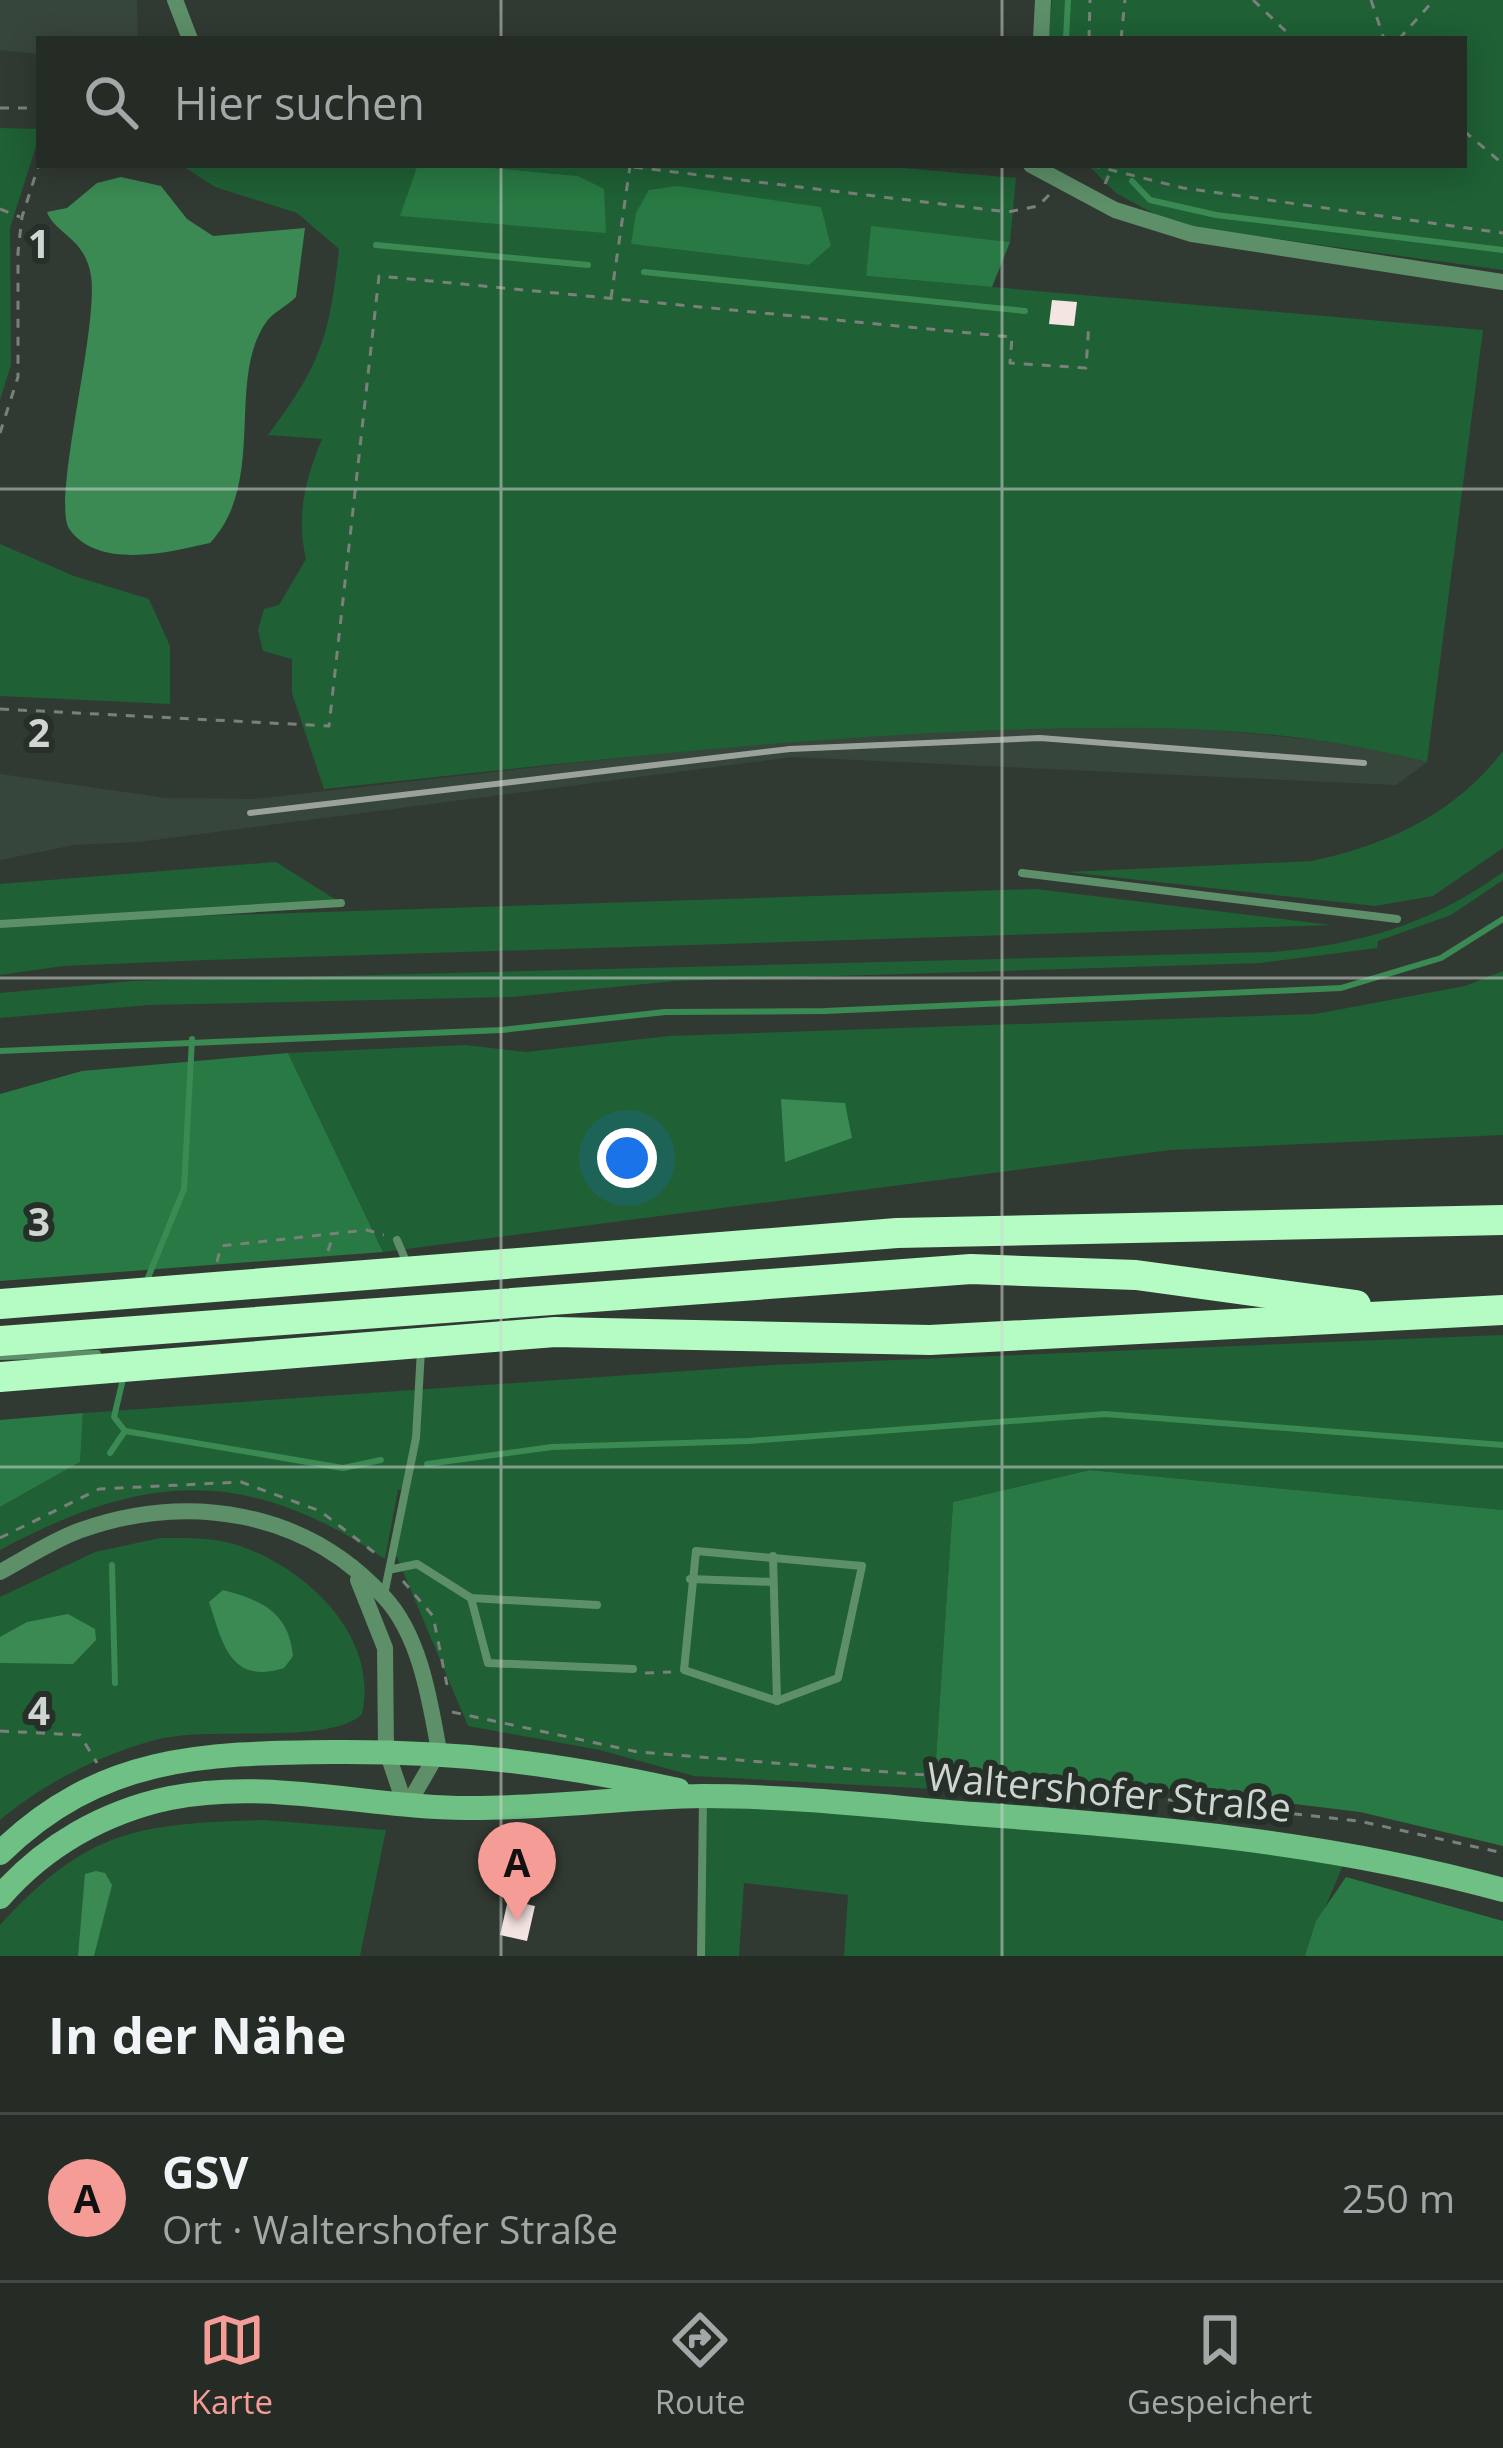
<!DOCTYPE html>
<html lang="de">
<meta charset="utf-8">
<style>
:root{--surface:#252c26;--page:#2d342e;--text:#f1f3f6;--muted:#a3a7a7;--line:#424843;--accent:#f59c96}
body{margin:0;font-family:"Open Sans",sans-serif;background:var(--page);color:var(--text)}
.you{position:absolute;left:627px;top:1158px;width:42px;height:42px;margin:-30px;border:9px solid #fff;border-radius:50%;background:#1a73e8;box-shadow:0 0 0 18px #1a73e833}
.badge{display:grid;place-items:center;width:78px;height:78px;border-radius:50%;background:var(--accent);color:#111;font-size:39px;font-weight:700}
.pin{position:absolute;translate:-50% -99px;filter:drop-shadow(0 3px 6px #0008)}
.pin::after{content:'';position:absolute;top:63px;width:42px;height:36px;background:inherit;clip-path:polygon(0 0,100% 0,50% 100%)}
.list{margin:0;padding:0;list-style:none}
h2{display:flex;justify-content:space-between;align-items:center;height:156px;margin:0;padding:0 48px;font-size:51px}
h2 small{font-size:39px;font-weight:400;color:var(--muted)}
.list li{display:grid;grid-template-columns:78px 1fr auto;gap:36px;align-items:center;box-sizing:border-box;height:168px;padding:0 48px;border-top:3px solid var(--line)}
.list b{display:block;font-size:45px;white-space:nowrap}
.list p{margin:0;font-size:39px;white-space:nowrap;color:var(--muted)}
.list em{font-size:39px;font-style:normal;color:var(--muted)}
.icon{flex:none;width:66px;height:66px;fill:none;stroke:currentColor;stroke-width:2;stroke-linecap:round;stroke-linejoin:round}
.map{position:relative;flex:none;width:1503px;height:1956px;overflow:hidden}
.search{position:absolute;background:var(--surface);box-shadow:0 6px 30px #0003;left:36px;right:36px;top:36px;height:132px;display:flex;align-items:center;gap:30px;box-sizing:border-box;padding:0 42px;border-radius:0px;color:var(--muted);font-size:45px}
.sheet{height:324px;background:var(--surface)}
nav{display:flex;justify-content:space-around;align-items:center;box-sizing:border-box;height:168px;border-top:3px solid var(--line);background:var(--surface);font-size:33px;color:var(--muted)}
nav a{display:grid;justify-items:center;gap:6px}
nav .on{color:var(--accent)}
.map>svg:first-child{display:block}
.built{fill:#37463a}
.green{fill:#1f6035;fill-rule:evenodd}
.forest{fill:#287943}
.water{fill:#3b8a53}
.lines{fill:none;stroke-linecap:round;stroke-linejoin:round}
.stream{stroke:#3b8a53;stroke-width:6}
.building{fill:#f4e4e2}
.path{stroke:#7a817b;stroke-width:3;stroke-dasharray:9 9;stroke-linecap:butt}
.lane{stroke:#5d8f69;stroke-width:8}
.street{stroke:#5d8f69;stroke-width:16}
.secondary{stroke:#6ec084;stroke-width:24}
.highway{stroke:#b4fcc4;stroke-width:30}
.rail{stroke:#9ba29c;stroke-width:6}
.grid{fill:none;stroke:#d0d5d1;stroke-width:3;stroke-opacity:0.55}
.labels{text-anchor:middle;stroke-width:12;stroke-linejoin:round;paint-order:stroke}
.street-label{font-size:39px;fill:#d0d5d1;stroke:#273028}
.grid-label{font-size:39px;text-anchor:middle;font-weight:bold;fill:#d0d5d1;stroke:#273028;stroke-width:12;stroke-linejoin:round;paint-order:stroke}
</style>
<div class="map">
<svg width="1503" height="1956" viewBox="0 0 1503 1956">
<rect width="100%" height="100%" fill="#313a32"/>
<g class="built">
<polygon points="0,0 137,0 138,39 39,39 39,54 0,50"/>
<polygon points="1149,724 1361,744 1427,762 1396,785 792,757 139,842 74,845 0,860 0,774 166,798 255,799 794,738"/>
</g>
<g class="green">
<polygon points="1052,0 1503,0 1503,270 1175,225 1116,193 1088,165 1464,165 1464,39 1048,39"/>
<polygon points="0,128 39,129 39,137 10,228 11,365 0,400"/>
<path d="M 181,165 L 428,165 L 416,167 L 579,176 L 462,165 L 869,165 L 1016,178 L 1010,242 L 872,227 L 866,276 L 1483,330 L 1427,762 C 1279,723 1128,725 976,731 C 757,740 541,766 324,789 L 292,693 L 292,659 L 263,651 L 258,630 L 264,609 L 279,605 L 306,559 C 296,516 305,479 322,439 L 268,435 C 321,365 330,335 339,249 L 297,213 L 215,187 ZM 677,187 L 820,207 L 831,246 L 809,265 L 632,244 Z"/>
<polygon points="0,544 74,576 149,599 170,646 170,704 0,696"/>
<path d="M 1503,751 L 1503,848 L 1433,896 L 1375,906 L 1067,872 L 1312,861 C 1387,845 1455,814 1503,751 Z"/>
<polygon points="276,862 341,903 0,924 0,884"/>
<path d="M 1503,872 L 1503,880 L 1451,915 L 1378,941 L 1377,948 L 1260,963 L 675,981 L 512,997 L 149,1005 L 0,1018 L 0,993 L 133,981 L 1274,952 C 1362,944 1431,924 1503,872 Z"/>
<polygon points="1036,889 1331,925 207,960 63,966 0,975 0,928 42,921"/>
<polygon points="1503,971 1503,1135 1170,1150 383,1252 288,1053 465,1045 526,1052 669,1036 1315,1014 1465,986"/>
<path d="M 1503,1335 L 1503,1510 L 1090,1470 L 953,1502 L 934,1789 L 694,1776 L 600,1750 L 468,1726 L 396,1555 L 405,1489 L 398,1490 L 385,1559 C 246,1465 144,1473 0,1550 L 0,1507 L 80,1462 L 83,1413 L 772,1365 Z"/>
<path d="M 160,1538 C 185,1538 210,1537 234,1544 C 303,1565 380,1635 362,1714 C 329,1746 210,1725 155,1740 C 100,1755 44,1783 0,1820 L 0,1597 L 95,1552 Z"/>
<polygon points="703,1796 1348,1853 1305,1956 844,1956 848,1895 744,1883 739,1956 701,1956"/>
<path d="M 264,1820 L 386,1830 L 360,1956 L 0,1956 L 0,1925 C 88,1828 140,1824 264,1820 Z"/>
</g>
<g class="forest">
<polygon points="462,165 578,176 604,189 606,233 400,216 417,167"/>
<polygon points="677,186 821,207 831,246 809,265 631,244 636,213 649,190"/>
<polygon points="871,226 1010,242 992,287 866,276"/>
<polygon points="288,1053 383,1252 0,1281 0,1094 82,1071"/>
<polygon points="83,1413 80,1462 0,1507 0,1420"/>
<polygon points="1090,1470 1503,1510 1503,1846 1360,1812 1121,1783 934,1789 953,1502"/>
<polygon points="1346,1877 1503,1921 1503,1956 1305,1956 1316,1921"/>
</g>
<g class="water">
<path d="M 121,177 L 161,186 L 187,219 L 213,236 L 305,228 L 296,297 C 287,306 275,311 267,321 C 225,378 268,481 210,543 C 170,552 100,570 70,530 C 50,505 99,329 91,276 C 85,237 55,234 47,212 L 67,208 L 97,183 Z"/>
<polygon points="781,1099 845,1103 852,1138 785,1162"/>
<path d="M 223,1590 C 261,1600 289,1612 293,1656 L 284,1668 C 230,1685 223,1644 209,1602 Z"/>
<polygon points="68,1614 95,1629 96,1640 73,1664 0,1663 0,1637 27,1622"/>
<polygon points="96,1871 105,1873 112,1885 94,1956 78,1956 85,1874"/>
</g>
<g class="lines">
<g class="stream">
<polyline points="1066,39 1068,0"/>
<polyline points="1132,181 1150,200 1216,215 1503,250"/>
<polyline points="376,245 588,265"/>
<polyline points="644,272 1025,311"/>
<polyline points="0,1051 502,1030 665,1012 825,1011 1341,988 1441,958 1503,919"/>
<polyline points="145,1285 184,1189 192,1039"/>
<polyline points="123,1379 114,1417 125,1431"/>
<polyline points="110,1453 125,1431 343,1468 381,1460"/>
<polyline points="427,1464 552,1447 749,1441 1105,1414 1503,1445"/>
<polyline points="112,1565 115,1683"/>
</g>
</g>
<g class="building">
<polygon points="1052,300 1077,302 1074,326 1049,324"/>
<polygon points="508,1900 535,1906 527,1941 500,1935"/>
</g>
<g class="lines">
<g class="path">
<polyline points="1253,0 1294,39"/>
<polyline points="1371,0 1384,39"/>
<polyline points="1089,39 1090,0"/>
<polyline points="1121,39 1125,0"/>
<polyline points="1399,39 1434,0"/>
<polyline points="0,108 39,108"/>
<polyline points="1464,131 1503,164"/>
<polyline points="616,165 1008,212 1038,206 1050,194"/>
<polyline points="1091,165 1183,188 1503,233"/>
<polyline points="1105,184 1113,165"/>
<polyline points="0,209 20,217"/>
<polyline points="611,298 630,166"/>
<polyline points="0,433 18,377 18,252 22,217 39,164"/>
<polyline points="0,709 329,726 379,276 1012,337 1010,363 1086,368 1089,323"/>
<polyline points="328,1251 333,1236"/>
<polyline points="217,1262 221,1246 367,1230 384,1235"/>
<polyline points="0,1538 99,1489 241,1482 320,1511 375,1553"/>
<polyline points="403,1581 433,1616 447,1685"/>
<polyline points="645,1673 671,1672"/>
<polyline points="452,1712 638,1752 988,1780"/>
<polyline points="0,1731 80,1735 97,1763"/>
<polyline points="989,1780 1359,1821 1503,1853"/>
<polyline points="941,1788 979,1781"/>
</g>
<g class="lane">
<polyline points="1022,873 1397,919"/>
<polyline points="0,924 341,903"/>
<polyline points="397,1240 408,1266"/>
<polyline points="0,1356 97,1354"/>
<polygon points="696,1551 862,1566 838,1678 777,1701 684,1670"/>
<polyline points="773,1556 777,1701"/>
<polyline points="393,1569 417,1564 471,1598 597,1605"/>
<polyline points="690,1579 773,1582"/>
<polyline points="384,1595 416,1438 421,1350"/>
<polyline points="471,1598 488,1663 633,1669"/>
<polyline points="701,1956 703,1798"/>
</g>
<g class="street">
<polyline points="175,0 190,39"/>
<polyline points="1041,39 1043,0"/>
<polyline points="1031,165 1115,210 1192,234 1503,282"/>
<path d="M 0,1572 C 26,1558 53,1540 81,1530 C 189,1492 306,1511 384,1597 C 420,1635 430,1701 439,1751 L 406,1808"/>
<polyline points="358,1580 385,1648 386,1749 406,1808"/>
</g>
<g class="secondary">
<path d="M 0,1853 C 99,1756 202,1753 332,1752 C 456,1751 557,1763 678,1790"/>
<path d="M 0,1897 C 44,1846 104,1812 170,1798 C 269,1778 369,1808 467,1808 C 546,1809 624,1797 703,1796 C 793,1796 885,1807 974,1814 C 1153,1827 1330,1842 1503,1890"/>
</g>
<g class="highway">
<polyline points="0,1304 897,1233 1503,1220"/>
<polyline points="0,1341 971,1269 1136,1275 1356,1305"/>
<polyline points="0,1377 555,1332 930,1340 1503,1310"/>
</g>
<polyline class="rail" points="250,813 790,749 1040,738 1364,763"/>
</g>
<path class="grid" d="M 501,0 L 501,39M 1002,0 L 1002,39M 501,165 L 501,1956M 1002,165 L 1002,1956M 0,489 L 1503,489M 0,978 L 1503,978M 0,1467 L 1503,1467"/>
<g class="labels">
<g class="street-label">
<text transform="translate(1109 1792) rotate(5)" y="14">Waltershofer Straße</text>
</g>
</g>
<g class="grid-label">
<text x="39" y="258">1</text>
<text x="39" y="747">2</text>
<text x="39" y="1236">3</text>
<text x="39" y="1725">4</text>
</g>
</svg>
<div class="you"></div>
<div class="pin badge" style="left:517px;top:1921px">A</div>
<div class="search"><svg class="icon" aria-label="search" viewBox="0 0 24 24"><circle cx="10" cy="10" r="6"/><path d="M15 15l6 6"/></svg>Hier suchen</div>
</div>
<section class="sheet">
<h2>In der Nähe<small></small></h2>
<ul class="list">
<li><span class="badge">A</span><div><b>GSV</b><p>Ort · Waltershofer Straße</p></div><em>250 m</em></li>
</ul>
</section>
<nav>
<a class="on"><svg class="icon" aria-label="map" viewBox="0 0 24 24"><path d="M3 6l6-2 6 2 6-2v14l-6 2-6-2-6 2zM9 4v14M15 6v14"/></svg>Karte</a>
<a><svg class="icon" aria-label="directions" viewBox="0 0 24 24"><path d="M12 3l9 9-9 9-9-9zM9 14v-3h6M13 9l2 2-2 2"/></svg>Route</a>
<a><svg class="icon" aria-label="saved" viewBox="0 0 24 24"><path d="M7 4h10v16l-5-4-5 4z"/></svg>Gespeichert</a>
</nav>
